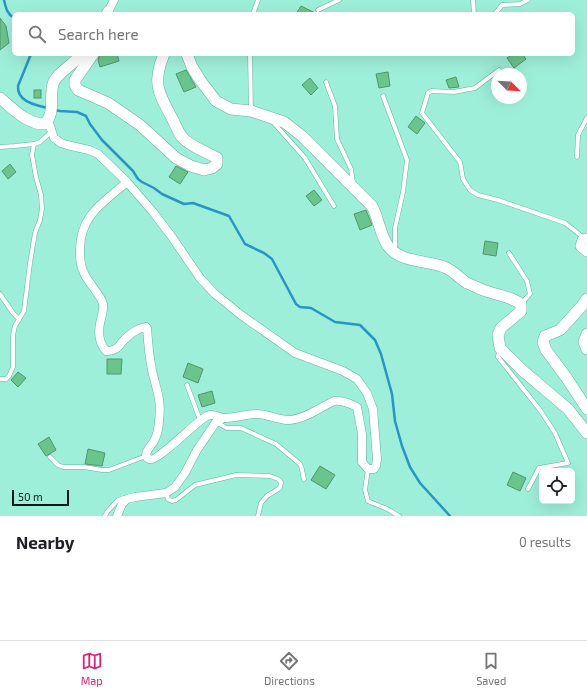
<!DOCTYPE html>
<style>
:root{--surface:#fff;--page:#f2f2f2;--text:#202124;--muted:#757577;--line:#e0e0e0;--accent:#db2777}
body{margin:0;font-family:"Exo 2",sans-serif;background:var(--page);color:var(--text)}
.controls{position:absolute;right:12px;bottom:12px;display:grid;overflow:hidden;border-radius:6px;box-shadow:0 4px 16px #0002}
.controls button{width:36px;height:36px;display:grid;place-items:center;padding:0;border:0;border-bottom:1px solid var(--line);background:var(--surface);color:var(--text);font:20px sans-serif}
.compass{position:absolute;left:491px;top:68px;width:36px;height:36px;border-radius:50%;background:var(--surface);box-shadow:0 4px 16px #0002;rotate:114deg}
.scale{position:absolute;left:12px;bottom:10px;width:57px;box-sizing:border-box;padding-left:4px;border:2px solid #021a14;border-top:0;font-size:11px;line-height:14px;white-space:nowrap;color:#021a14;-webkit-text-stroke:3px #9eefd9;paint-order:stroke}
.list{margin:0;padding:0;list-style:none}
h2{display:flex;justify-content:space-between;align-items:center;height:52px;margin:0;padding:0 16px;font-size:17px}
h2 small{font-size:13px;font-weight:400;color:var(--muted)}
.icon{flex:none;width:22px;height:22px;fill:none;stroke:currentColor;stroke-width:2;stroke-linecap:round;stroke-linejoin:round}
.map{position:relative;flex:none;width:587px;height:516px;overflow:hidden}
.search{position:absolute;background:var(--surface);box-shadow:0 4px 16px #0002;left:12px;right:12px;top:12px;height:44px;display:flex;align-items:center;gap:10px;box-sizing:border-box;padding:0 14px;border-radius:6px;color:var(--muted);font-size:15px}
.sheet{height:124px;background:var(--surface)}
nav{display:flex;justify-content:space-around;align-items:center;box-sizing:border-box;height:56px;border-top:1px solid var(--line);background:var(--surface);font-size:11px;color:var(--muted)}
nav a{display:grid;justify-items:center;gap:2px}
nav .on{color:var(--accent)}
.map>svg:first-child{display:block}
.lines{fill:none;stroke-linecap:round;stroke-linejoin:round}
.stream{stroke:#2994c7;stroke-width:2.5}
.building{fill:#6ac58d;stroke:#56926c}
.lane-casing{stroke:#64b49f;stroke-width:5}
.street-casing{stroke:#64b49f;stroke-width:9}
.secondary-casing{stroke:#64b49f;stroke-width:12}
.lane{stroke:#fff;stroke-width:4}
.street{stroke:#fff;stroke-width:8}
.secondary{stroke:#fff;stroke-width:11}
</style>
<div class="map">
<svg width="587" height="516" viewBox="0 0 587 516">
<rect width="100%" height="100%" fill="#9eefd9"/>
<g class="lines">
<g class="stream">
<path d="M 4,0 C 6,8 7,14 14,18"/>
<path d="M 31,54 L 18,86 C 17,102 36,105 47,108"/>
<polyline points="54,110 60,111 77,112 86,116 90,124 102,140 133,171 138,179 142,182 154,188 162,194 184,204 193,203 229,216 245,244 264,253 272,259 296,304 300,307 311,308 335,322 360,325 375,340 381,354 392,394 395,421 402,446 410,467 420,483 450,516"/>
</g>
</g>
<g class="building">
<polygon points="301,6 317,14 296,14"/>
<polygon points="0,18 6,26 9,43 0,50"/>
<polygon points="100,54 117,54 119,61 100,67 98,60"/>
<polygon points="513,54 522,54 526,59 514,68 507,58"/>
<polygon points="186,70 196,87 184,92 176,74"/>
<polygon points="388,72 390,86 379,88 376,74"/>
<polygon points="456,77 459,87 449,88 446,80"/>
<polygon points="310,78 318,88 311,95 302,85"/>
<rect x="34" y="90" width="7" height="8"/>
<polygon points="416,116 425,123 417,134 408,127"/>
<polygon points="10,164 16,172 8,179 2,171"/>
<polygon points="176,166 188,172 180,184 169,177"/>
<polygon points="314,190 322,200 314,206 306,196"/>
<polygon points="366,210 372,225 360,230 354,214"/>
<polygon points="485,241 498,243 496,256 483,254"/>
<polygon points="107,359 122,359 121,374 107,374"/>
<polygon points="188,363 203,369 198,383 183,377"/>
<polygon points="18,372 26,378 18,387 11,380"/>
<polygon points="212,391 215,403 202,407 198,395"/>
<polygon points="49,437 56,450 46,456 38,444"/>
<polygon points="88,449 105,453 102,466 85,464"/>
<polygon points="320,466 335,475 326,489 311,480"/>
<polygon points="513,472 526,478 520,491 507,485"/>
</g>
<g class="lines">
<g class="lane-casing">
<g id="lane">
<polyline points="473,0 474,14"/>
<polyline points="318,10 339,0"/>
<polyline points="253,14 258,0"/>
<polyline points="495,14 502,5 520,4 528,0"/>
<polyline points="250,54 251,111"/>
<polyline points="499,70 475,88 454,92 431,91 428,93 422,113 460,162 463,179 470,190 478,195 498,200 565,223 584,238"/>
<polyline points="326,82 335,106 337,139 351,169 353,183"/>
<polyline points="383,96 407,160 403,192 395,228 395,250"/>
<polyline points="272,121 305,158 334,206"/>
<polyline points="0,147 15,146 34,144"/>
<polyline points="577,157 578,135 587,118"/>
<polyline points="509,253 527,281 530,294 521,304"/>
<polyline points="0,294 13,313 19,319"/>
<polyline points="499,351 498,357 540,410 555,433 568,463 539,468 528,489"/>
<polyline points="0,379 6,379 9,376 13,367 13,335 15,326 24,311 30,263 35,233 40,220 42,209 41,195 36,177 32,155 34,144 40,142 51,132"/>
<polyline points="187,385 200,420"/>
<path d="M 216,422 L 227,428 L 241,428 L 276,444 L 300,464 C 303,469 302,473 304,479"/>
<polyline points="50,457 58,465 63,467 84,467 102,470 109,470 146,456"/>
<path d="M 368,469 L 365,490 L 368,501 C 374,504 381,506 387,509 C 391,511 395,514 399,516"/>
<polyline points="166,493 168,499 172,501 176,500 195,485 236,475 270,476 278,479 281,482 280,488 267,496 261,503 258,516"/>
<polyline points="105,516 107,512 118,500 124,498 127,499"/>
</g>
</g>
<g class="street-casing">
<g id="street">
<polyline points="108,12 114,0"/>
<path d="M 48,120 L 54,138 L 61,143 L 67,145 L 89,150 L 98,154 L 127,182 L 153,212 L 172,237 L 200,278 L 215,294 L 241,315 L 295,353 L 343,371 L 357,379 L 367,393 L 373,409 L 377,459 L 376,466 L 374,469 L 368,469 L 362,462 L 362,434 L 357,407 C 351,404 342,400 334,401 C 332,402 328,404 326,405 C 315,411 303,419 290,420 C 280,421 268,414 257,414 C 246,414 235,418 224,418 C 218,417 213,413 207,416 C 196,421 157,463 149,459 C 141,455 152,445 154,441 C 157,435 159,427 159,420 C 162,400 156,389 152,370 C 149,356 148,342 147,328 L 146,327 C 135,329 129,335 122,342 C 120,345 118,348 115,349 C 112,351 109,351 106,351 C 98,342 98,330 101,319 C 102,314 104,309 103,304 C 102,296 88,283 84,273 C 80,266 80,258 80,250 C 80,215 103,203 127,182"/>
<polyline points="117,516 122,504 127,499 135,497 166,493 175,487 185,473 197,450 216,422 224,418"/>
</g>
</g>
<g class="secondary-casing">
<g id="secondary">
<polyline points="107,14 108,12 108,14"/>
<path d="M 93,54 L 75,80 L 75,85 L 78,90 L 108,103 L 140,125 L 176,158 L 191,166 L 204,170 L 212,168 L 217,164 L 217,158 C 207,152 189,146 182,137 C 178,132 175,124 172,118 C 158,92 152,83 164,54"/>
<path d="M 187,54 L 192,67 L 200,80 L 216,101 L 231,109 L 251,111 L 284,122 L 302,136 L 372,206 C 379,219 380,235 388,246 C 401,263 426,260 444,267 C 453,270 459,278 467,283 C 472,285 478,288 483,290 C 496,295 510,296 521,304 L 521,311 L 501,328 L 498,335 L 500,348 L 522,370 L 568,409 L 587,433"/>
<path d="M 0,98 C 12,108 28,125 45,124 C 56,111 49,98 53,84 C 56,73 75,64 81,54"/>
<polyline points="587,239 583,240 581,246 587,251"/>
<polyline points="587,299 581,307 560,330 545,336 543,342 546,350 566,377 587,409"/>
<polyline points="587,334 584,342 587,349"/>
</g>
</g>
<use href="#lane" class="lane"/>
<use href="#street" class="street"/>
<use href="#secondary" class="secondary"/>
</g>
</svg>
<div class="controls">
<button><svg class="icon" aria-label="locate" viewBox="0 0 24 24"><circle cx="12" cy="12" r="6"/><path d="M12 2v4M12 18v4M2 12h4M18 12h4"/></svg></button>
</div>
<svg class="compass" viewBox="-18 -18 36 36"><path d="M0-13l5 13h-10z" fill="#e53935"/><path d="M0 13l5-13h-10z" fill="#757577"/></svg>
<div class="scale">50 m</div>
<div class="search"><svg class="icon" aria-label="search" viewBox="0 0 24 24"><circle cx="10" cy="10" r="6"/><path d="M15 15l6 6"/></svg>Search here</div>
</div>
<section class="sheet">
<h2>Nearby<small>0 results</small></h2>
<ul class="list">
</ul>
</section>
<nav>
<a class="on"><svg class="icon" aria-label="map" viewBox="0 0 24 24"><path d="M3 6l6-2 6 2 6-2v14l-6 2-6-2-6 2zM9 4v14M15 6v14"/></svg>Map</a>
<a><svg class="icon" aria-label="directions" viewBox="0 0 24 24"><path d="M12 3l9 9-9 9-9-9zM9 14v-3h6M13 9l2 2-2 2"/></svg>Directions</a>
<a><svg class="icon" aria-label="saved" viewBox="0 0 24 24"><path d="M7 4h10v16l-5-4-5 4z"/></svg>Saved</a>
</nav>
